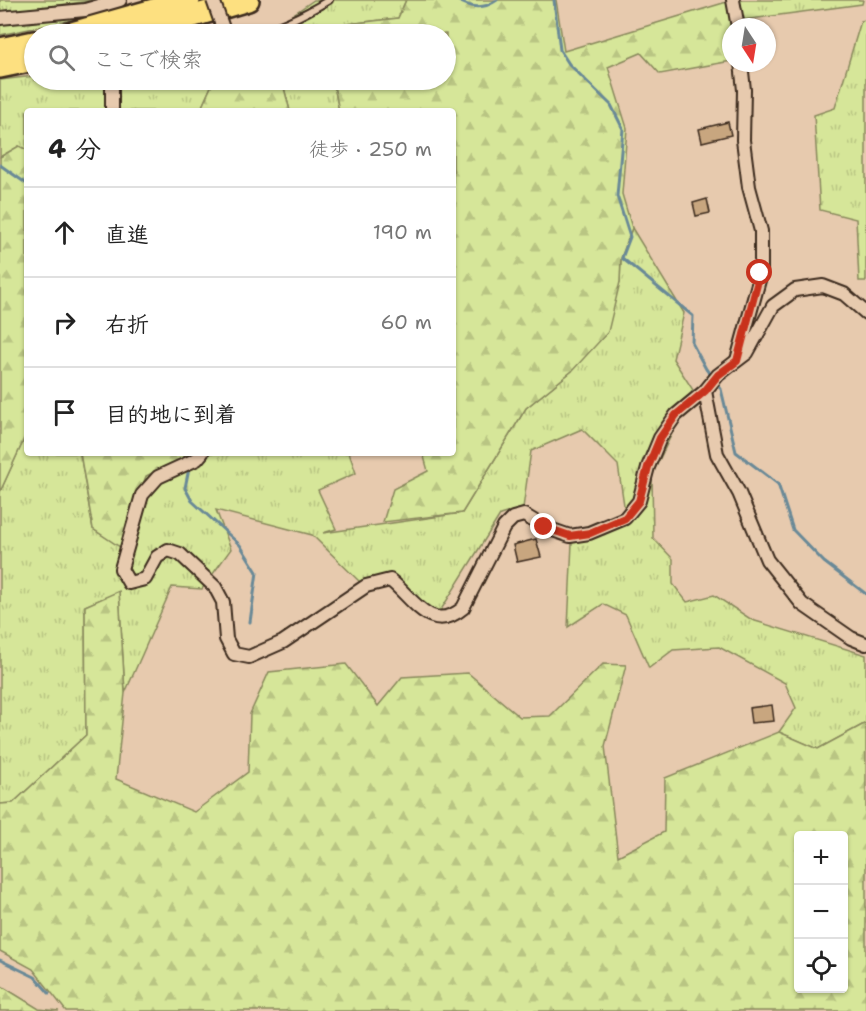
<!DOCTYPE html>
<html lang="ja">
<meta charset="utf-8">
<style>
:root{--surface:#fff;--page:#f2f2f2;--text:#222;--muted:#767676;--line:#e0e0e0}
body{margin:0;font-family:"Shantell Sans","Klee One",sans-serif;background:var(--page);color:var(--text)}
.controls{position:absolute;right:18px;bottom:18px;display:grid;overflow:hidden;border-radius:6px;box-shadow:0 2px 4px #0004}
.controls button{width:54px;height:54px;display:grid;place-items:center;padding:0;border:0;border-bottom:2px solid var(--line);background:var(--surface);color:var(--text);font:30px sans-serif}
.compass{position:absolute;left:722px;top:18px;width:54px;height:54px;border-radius:50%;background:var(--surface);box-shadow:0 2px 4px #0004;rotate:168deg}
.stop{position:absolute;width:18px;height:18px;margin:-14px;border:4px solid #c8321e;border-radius:50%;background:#fff}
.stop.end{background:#c8321e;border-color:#fff;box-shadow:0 2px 6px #0008}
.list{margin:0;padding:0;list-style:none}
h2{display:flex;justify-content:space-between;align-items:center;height:78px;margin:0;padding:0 24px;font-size:26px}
h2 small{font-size:20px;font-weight:400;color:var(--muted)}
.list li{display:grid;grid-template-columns:39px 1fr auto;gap:18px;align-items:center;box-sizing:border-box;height:90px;padding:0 24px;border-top:2px solid var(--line)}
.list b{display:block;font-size:22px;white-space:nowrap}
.list em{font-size:20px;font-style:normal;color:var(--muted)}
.icon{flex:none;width:33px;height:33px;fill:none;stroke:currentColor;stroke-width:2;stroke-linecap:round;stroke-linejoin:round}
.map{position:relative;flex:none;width:866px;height:1011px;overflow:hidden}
.search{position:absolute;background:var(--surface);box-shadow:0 2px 4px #0004;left:24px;top:24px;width:432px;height:66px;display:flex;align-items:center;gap:15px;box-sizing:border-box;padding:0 21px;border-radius:33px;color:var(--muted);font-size:22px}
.panel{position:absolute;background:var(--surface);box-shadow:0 2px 4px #0004;left:24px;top:108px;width:432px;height:348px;border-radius:6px}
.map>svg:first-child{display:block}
.grass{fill:url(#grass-tufts);stroke:#88885c;stroke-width:1.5}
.forest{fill:url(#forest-firs);stroke:#88885c;stroke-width:1.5;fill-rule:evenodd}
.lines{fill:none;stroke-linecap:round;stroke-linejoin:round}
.stream{stroke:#698997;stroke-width:3}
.building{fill:#c8a67f;stroke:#3b2a1e;stroke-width:1.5}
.lane-casing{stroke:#3b2a1e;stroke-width:10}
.street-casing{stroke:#3b2a1e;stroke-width:16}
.highway-casing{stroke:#3b2a1e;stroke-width:26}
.lane{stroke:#e7caae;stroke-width:6}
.street{stroke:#e7caae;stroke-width:12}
.highway{stroke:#fde080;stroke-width:21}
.street-bridge-casing{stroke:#3b2a1e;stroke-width:16;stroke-linecap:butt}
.street-bridge{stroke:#e7caae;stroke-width:12}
.route{stroke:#c8321e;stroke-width:8}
</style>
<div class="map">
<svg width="866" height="1011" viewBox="0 0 866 1011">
<defs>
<pattern id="grass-tufts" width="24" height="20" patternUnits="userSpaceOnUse" patternTransform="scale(1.5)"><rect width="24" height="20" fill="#d6e699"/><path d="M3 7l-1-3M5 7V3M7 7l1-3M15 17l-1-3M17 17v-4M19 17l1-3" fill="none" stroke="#b9c583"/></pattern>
<pattern id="forest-firs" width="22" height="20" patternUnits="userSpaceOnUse" patternTransform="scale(1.5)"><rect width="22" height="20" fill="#d6e699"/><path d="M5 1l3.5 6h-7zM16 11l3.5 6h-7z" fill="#b9c583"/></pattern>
</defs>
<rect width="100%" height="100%" fill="#e7caae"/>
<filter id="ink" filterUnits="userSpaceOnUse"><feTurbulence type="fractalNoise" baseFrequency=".0167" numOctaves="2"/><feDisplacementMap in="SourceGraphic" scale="12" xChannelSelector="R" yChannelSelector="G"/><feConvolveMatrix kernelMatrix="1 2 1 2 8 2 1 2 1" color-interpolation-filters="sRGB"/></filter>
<g filter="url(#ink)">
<g class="grass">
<polygon points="0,0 100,0 0,12"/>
<polygon points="314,0 406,0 398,18 348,24 339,34 271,34 270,30"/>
<polygon points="730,0 863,0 862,4 735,21"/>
<polygon points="87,17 0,35 0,24"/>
<polygon points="866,20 866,281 859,281 856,219 820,210 814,115 835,108 861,21"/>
<polygon points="34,76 34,80 214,80 200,111 27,111 27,150 19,146 0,157 0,80"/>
<polygon points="282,80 333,80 339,111 290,111"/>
<polygon points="632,228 684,313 673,359 693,390 652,475 653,538 673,559 673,584 687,602 714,595 752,620 866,655 866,723 818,749 779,732 796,708 785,683 719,647 673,650 649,668 626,615 603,604 568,627 572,543 627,525 618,465 582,429 531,451 523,508 500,515 434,621 395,576 362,584 312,535 216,510 231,549 202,589 172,587 125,693 119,592 85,606 86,735 13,803 0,804 0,492 27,433 27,453 80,453 93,529 120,546 146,476 193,453 349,453 356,473 318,490 336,529 323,533 462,513 526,408 572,371 620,282 621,258"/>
</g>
<g class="forest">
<polygon points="406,0 556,0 564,51 730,1 735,27 731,27 731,61 660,74 641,53 608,67 627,128 622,194 632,228 621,258 620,282 608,332 572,371 526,408 462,513 383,522 393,489 428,471 423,453 453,453 453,111 339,111 333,80 446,80 446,34 339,34 348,24 398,18"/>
<polygon points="214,80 282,80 290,111 200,111"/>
<polygon points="19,146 27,150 27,433 0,492 0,157"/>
<polygon points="80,453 193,453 146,476 120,547 93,529"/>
<path d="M 119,591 L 125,693 L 116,779 L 194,812 L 248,772 L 250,714 L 269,672 L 346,664 L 378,706 L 402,677 L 468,673 L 520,717 L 550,716 L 603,664 L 626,665 L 605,746 L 618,856 L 664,832 L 665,778 L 779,732 L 818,749 L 866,723 L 866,1011 L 66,1011 L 33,969 L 0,951 L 0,804 L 13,803 L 86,735 L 85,606 ZM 798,836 L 844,836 L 844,988 L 798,988 Z"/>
<polygon points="0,985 39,1009 59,1011 0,1011"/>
</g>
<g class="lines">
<g class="stream">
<path d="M 457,0 C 471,8 483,10 497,0"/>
<polyline points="554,0 560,50 569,64 611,105 623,129 617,196 630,237 622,258 693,316 692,343 706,369 712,377"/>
<polyline points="0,165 27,184"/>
<polyline points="716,383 721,389 736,452 778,484 793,530 824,562 866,594"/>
<polyline points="189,468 185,488 192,501 240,545 257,572 250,622"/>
<polyline points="0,960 35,977 49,993"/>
</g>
</g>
<g class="building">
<polygon points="728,122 731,135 702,142 699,129"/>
<polygon points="707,199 710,213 696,216 693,203"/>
<polygon points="536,539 541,557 517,562 513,545"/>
<polygon points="772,705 774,721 751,723 749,708"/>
</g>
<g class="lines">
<g class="lane-casing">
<path id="lane" d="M 253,34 C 280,27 304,15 329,0"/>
</g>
<g class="street-casing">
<g id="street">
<polyline points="733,0 738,27"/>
<polyline points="0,18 85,10 120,0"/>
<polyline points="112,80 112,111"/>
<polyline points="737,360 761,273 761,231 749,187 743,140 744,90 741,63"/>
<polyline points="705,391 717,454 739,493 767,560 802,604 851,638 866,644"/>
<path d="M 202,453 L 197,459 L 158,477 L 142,495 L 121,569 L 129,583 L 145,579 L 157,557 L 168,550 L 180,554 L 215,587 L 223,602 L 226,639 L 234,654 L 249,657 L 283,642 L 366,586 L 390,580 C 414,599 431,635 463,608 L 504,527 L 513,518 L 524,515 L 544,527 L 570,536 L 589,533 L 625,518 L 639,501 L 648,467 L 660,438 L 676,415 L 705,391 L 718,375 L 747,353 L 773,306 L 795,290 L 823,286 L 844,294 L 866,313"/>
</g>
</g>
<g class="highway-casing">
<g id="highway">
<polyline points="68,34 189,0"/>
<polyline points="133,34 248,0"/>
<polyline points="0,49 34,42"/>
<polyline points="0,67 34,60"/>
</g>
</g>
<use href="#lane" class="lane"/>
<use href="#street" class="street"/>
<use href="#highway" class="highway"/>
<g class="street-bridge-casing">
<polyline id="street-bridge" points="213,0 225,34"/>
</g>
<use href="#street-bridge" class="street-bridge"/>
</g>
</g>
<g class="lines" filter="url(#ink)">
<polyline class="route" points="544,527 570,536 590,533 625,518 639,501 648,467 660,438 676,415 705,391 718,375 737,361 760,273"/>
</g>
</svg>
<div class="controls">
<button>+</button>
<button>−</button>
<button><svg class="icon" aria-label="locate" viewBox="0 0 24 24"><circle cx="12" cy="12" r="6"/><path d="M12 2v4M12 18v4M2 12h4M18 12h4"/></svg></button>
</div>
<svg class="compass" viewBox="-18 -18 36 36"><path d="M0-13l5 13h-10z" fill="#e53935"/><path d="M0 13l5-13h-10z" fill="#767676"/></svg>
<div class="stop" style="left:760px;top:273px"></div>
<div class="stop end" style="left:544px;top:527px"></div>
<div class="search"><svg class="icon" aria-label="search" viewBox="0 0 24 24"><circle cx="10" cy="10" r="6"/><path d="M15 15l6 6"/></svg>ここで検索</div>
<section class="panel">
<h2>4 分<small>徒歩 · 250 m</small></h2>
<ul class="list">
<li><svg class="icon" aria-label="ahead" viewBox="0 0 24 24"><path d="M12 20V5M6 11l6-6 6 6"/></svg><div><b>直進</b></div><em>190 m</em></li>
<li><svg class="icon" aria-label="right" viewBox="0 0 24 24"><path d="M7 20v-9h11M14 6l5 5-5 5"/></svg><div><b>右折</b></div><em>60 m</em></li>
<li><svg class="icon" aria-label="arrive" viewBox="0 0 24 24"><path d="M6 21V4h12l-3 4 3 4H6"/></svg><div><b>目的地に到着</b></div></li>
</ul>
</section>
</div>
